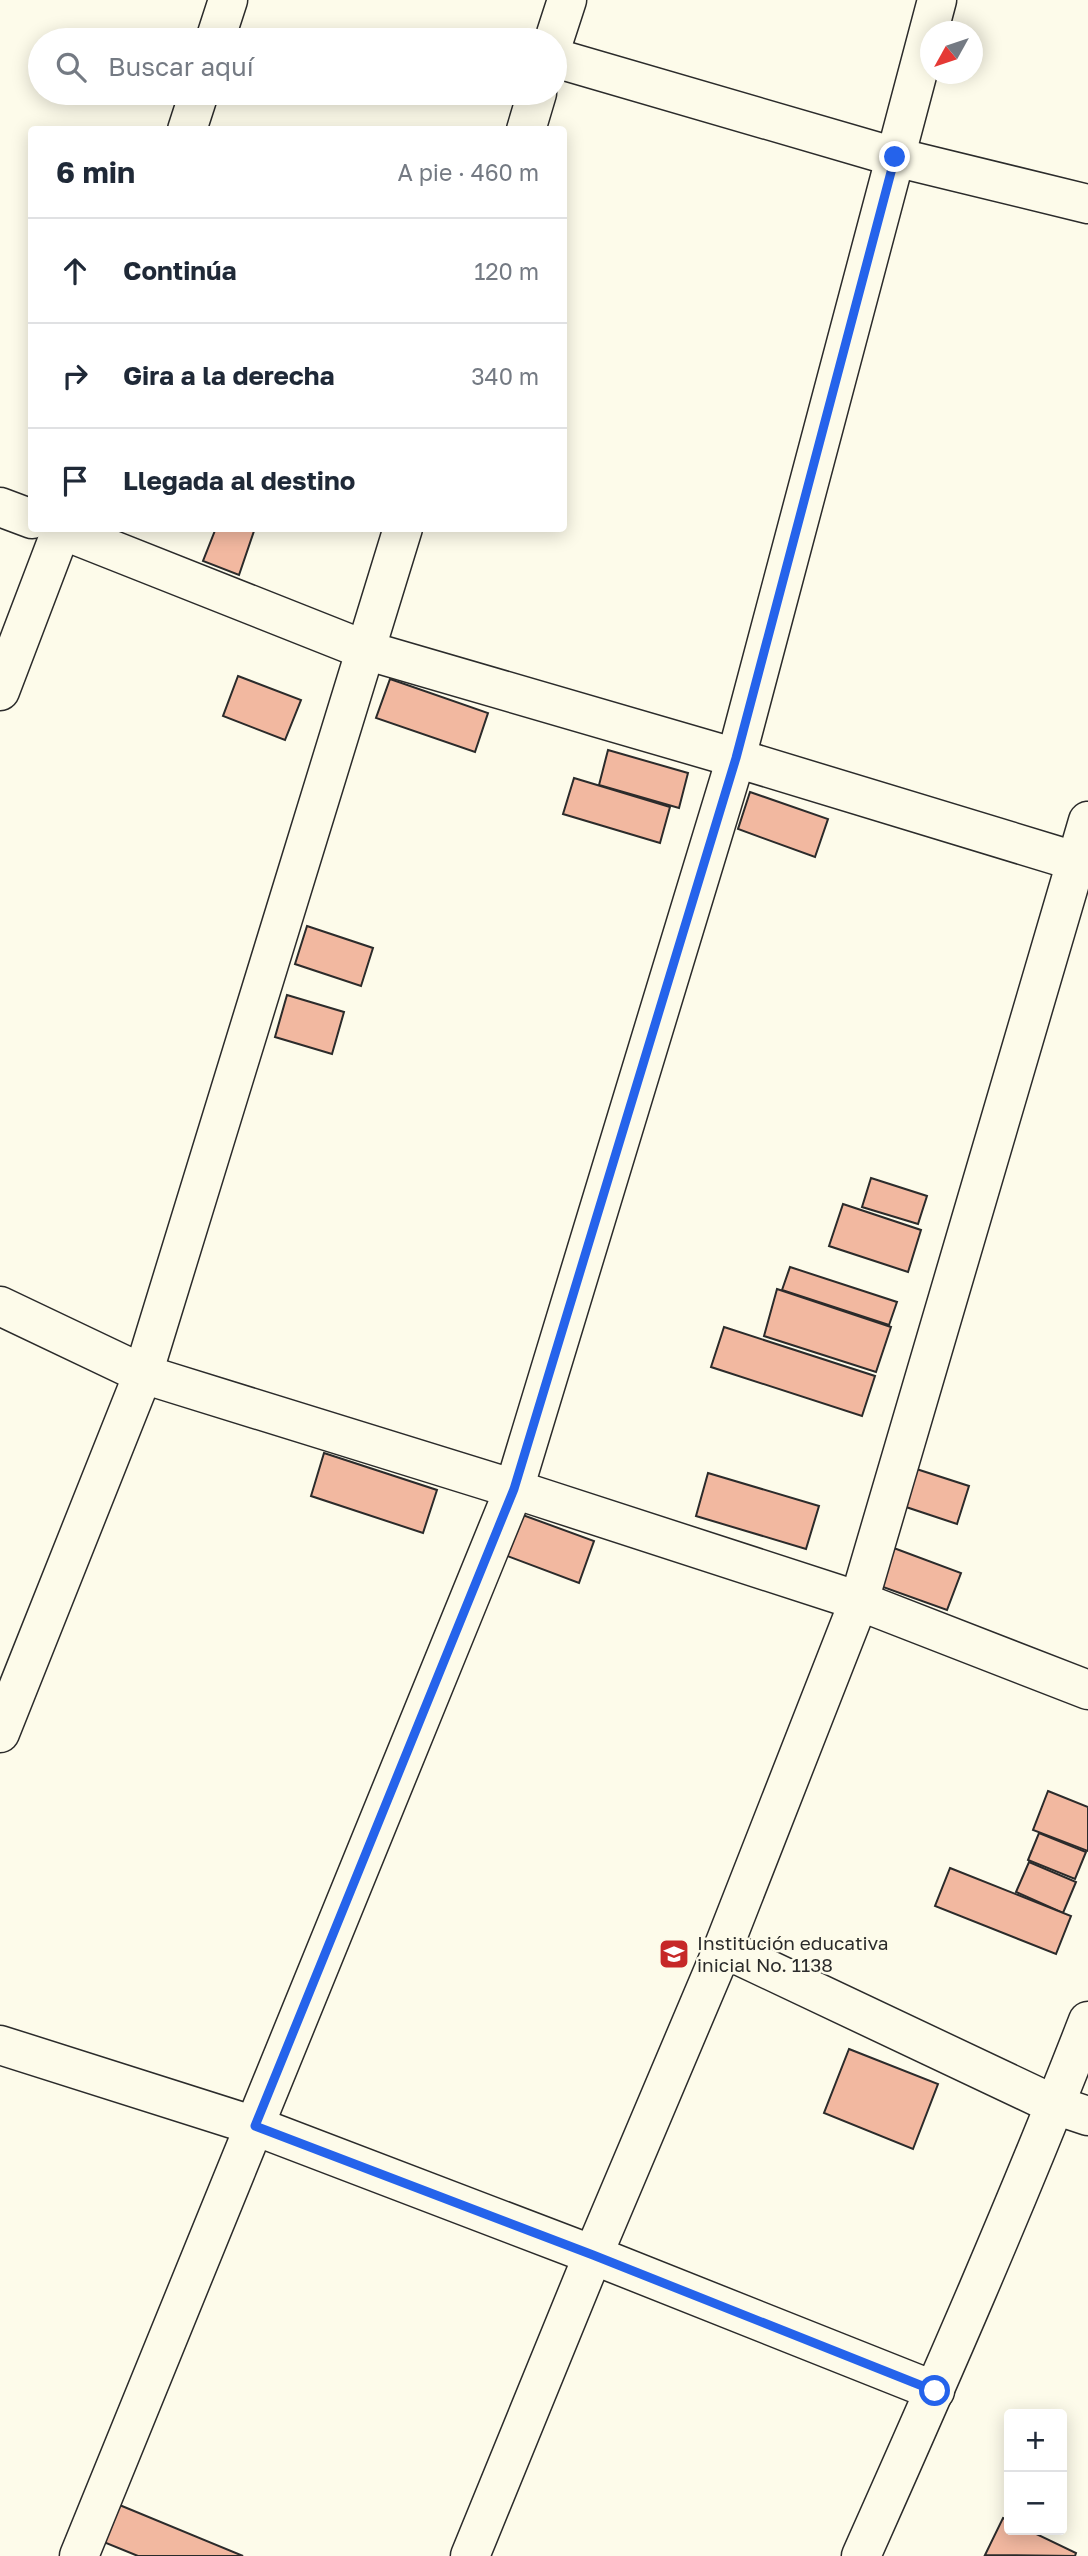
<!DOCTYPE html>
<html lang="es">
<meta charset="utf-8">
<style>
:root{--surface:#fff;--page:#f6f6f7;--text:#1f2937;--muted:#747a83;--line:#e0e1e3}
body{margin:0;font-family:"Golos Text",sans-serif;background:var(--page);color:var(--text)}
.controls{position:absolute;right:21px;bottom:21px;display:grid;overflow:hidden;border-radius:7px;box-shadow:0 4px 18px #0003}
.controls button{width:63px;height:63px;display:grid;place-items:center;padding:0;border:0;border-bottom:2px solid var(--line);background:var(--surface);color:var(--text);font:35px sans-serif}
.compass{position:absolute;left:920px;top:21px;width:63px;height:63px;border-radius:50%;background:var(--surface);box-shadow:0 4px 18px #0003;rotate:230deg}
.stop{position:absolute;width:21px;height:21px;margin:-16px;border:5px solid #2563eb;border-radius:50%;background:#fff}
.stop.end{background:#2563eb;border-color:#fff;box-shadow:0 2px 7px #0008}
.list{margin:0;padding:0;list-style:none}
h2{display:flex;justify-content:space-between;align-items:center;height:91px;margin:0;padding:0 28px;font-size:30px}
h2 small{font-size:23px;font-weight:400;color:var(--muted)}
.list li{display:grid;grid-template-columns:46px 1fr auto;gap:21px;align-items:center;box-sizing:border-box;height:105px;padding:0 28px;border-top:2px solid var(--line)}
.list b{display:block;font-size:26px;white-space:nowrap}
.list em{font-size:23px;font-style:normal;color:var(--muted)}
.icon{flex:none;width:38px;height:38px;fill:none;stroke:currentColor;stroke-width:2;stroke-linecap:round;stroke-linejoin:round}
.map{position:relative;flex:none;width:1088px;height:2556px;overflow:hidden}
.search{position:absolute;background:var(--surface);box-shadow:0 4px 18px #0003;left:28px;top:28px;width:539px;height:77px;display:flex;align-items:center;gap:18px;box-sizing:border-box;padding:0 24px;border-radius:38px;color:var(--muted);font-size:26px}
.panel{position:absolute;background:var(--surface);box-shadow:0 4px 18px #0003;left:28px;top:126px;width:539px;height:406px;border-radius:7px}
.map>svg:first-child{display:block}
.building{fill:#f2b8a0;stroke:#2b2b2b;stroke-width:2}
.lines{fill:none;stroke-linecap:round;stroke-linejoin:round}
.minor-casing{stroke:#2b2b2b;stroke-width:41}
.minor{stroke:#fdfbea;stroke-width:38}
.route{stroke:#2563eb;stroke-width:9}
.labels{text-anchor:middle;stroke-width:5;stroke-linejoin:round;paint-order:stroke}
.poi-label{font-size:19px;fill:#2b2b2b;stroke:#fdfbea;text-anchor:start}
</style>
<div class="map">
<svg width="1088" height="2556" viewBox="0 0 1088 2556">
<rect width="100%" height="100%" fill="#fdfbea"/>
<g class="building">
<polygon points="216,528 255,528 239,575 203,561"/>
<polygon points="238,676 301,700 285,740 223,716"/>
<polygon points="390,679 488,713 475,752 376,718"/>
<polygon points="608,750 688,773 679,808 599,785"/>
<polygon points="574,778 670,807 660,843 563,814"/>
<polygon points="750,792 828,819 815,857 738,829"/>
<polygon points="307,926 373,948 361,986 295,964"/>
<polygon points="287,995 344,1012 332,1054 275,1037"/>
<polygon points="871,1178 927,1196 918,1224 862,1207"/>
<polygon points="843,1204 921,1230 908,1272 829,1246"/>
<polygon points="790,1267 897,1302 889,1325 782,1290"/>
<polygon points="777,1289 891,1327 876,1372 764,1336"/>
<polygon points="724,1327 875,1376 862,1416 711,1367"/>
<polygon points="324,1453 437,1490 423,1533 311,1496"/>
<polygon points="904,1465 969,1486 957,1524 891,1502"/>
<polygon points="708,1473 819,1506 806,1549 696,1516"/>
<polygon points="509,1510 594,1541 579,1583 494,1551"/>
<polygon points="883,1544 961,1573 947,1610 869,1582"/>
<polygon points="1048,1791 1088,1807 1088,1851 1033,1830"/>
<polygon points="1039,1833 1086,1852 1075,1879 1028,1860"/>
<polygon points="1029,1862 1076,1882 1063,1913 1016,1892"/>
<polygon points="950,1868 1071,1916 1056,1954 935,1906"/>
<polygon points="849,2049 938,2084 913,2149 824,2113"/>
<polygon points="105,2499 243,2556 138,2556 89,2536"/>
<polygon points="1003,2518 1009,2521 1009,2530 1028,2530 1076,2553 1075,2556 985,2555"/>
</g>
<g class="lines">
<g class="minor-casing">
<g id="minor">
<polyline points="215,40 228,0"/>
<polyline points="554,40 567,0"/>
<polyline points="555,58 895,157 1088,204"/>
<polyline points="187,130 199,93"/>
<polyline points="526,130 537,93"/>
<polyline points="0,507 32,519"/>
<polyline points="57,528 365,650 736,758 1088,865"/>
<polyline points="0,691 62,528"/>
<polyline points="0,1306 143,1374 514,1489 859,1601 1088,1690"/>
<polyline points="0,1733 143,1374 403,528"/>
<polyline points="723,1948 1055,2105 1088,2116"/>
<polyline points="0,2045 255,2126 593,2255 935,2391"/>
<polyline points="79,2556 514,1489 736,758 937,0"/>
<polyline points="470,2556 593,2255 723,1948 859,1601 1088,821"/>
<path d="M 861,2556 C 940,2379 1018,2201 1088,2021"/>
</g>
</g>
<use href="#minor" class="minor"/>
</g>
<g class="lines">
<polyline class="route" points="895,157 736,758 514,1489 255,2126 593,2255 935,2391"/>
</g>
<defs>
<g id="school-square" transform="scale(1.575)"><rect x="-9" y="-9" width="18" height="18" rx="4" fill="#c62828" stroke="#fdfbea"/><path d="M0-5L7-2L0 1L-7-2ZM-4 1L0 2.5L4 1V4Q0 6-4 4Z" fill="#fff"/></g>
</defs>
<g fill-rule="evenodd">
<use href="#school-square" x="674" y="1954"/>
</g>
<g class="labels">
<g class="poi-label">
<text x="697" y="1950">Institución educativa<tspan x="697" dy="22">inicial No. 1138</tspan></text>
</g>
</g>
</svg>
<div class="controls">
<button>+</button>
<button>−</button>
</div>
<svg class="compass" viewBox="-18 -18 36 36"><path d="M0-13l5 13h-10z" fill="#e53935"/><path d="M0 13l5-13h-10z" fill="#747a83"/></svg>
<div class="stop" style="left:935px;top:2391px"></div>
<div class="stop end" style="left:895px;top:157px"></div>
<div class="search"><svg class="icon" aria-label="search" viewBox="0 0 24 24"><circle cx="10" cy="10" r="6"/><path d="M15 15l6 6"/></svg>Buscar aquí</div>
<section class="panel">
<h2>6 min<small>A pie · 460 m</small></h2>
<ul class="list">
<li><svg class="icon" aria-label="ahead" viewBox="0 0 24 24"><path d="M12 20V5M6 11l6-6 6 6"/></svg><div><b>Continúa</b></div><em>120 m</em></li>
<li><svg class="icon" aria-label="right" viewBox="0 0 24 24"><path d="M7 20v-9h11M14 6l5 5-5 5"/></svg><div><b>Gira a la derecha</b></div><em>340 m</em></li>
<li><svg class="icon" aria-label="arrive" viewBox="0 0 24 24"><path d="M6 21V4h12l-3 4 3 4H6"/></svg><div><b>Llegada al destino</b></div></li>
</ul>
</section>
</div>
